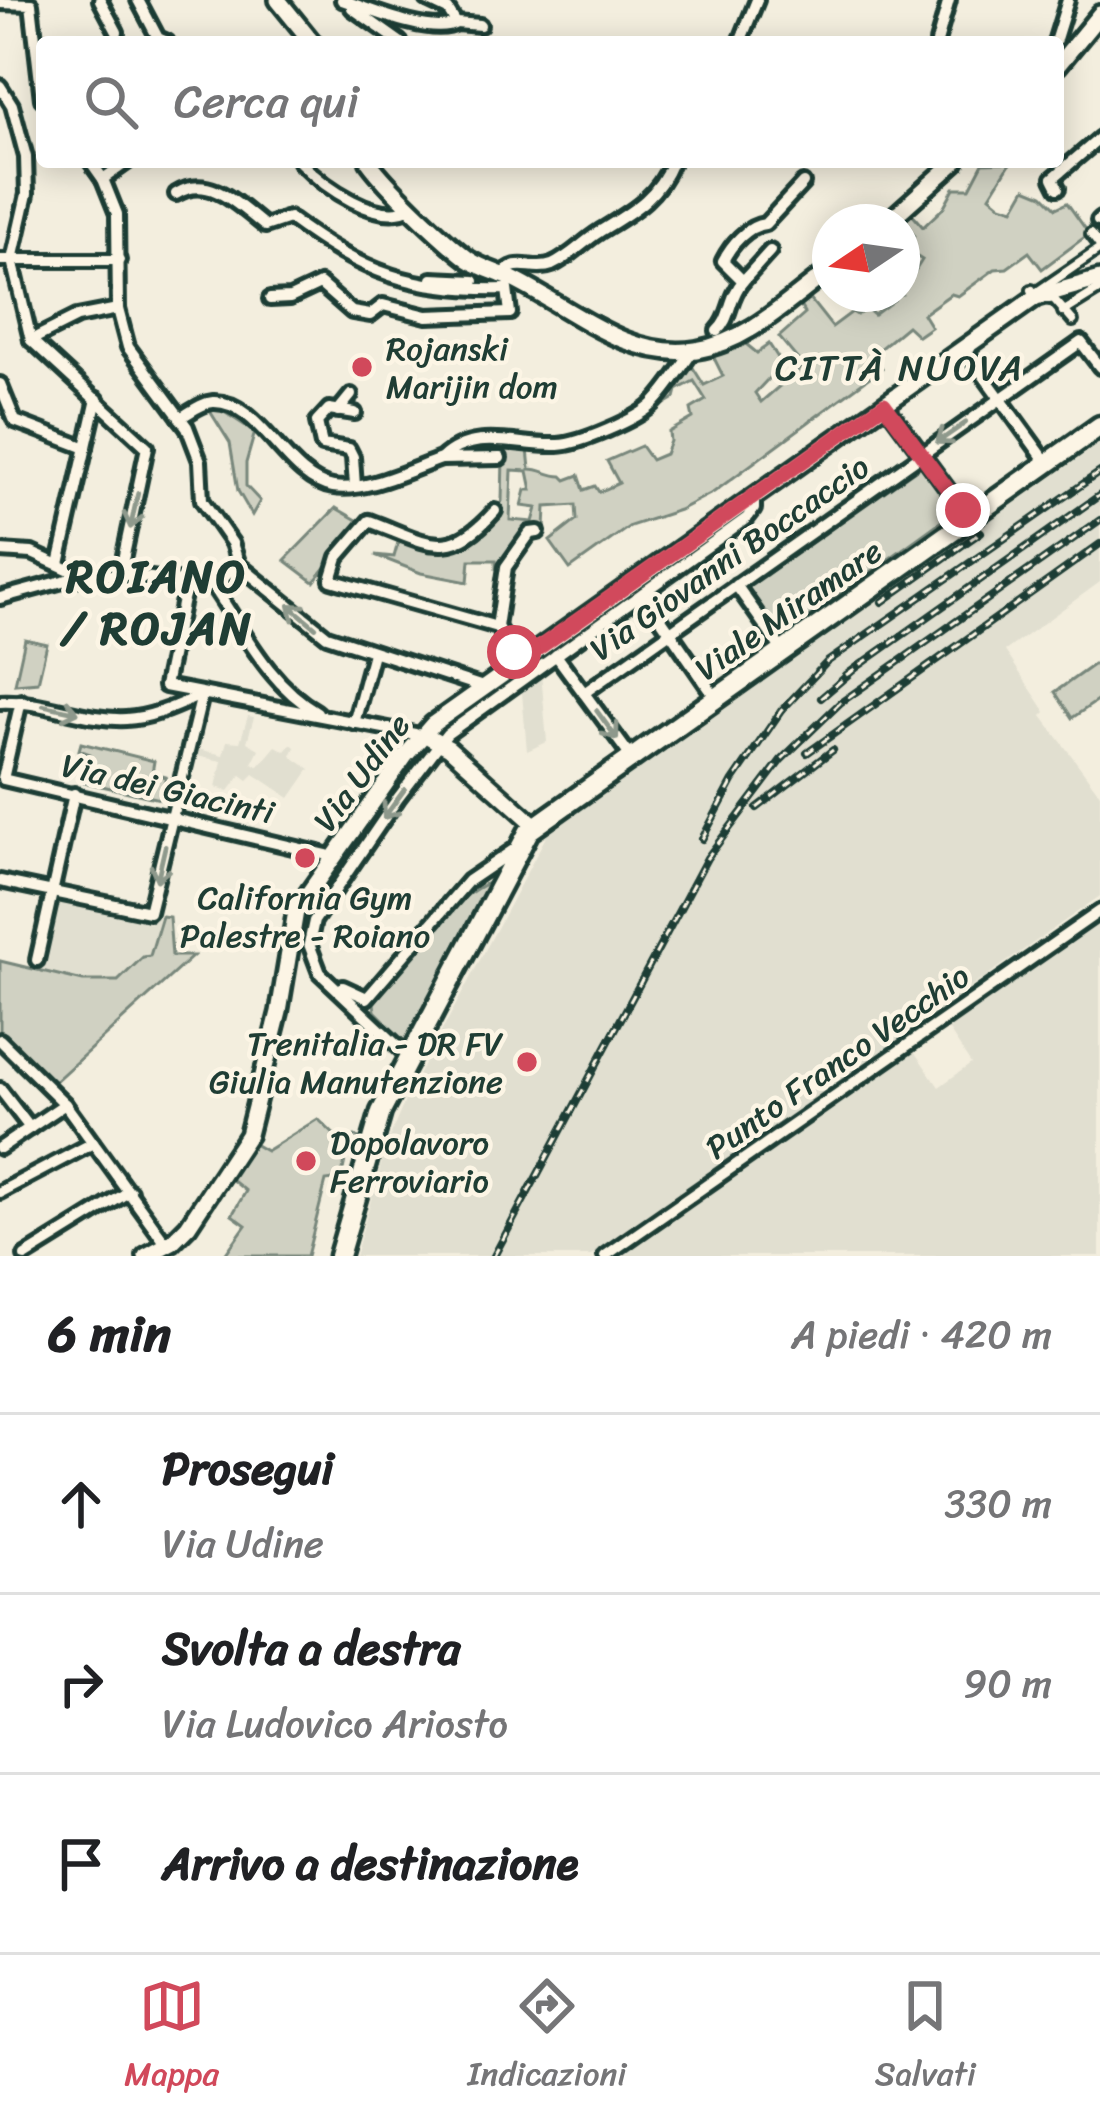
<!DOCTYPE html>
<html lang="it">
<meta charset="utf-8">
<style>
:root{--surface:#fff;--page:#f2f2f2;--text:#202124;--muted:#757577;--line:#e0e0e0;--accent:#d1495b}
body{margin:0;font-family:Sriracha,sans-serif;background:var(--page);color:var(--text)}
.compass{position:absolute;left:812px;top:204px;width:108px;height:108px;border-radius:50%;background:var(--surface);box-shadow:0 6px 30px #0003;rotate:257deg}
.stop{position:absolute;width:36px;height:36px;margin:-27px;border:9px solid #d1495b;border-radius:50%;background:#fff}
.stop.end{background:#d1495b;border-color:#fff;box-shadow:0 3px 12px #0008}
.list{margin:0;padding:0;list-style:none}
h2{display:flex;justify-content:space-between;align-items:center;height:156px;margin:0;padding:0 48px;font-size:51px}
h2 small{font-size:39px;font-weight:400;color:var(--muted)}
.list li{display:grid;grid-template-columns:78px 1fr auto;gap:36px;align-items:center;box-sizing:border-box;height:180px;padding:0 48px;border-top:3px solid var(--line)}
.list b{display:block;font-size:45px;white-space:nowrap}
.list p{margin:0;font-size:39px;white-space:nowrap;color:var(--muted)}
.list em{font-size:39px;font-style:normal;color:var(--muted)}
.icon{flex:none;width:66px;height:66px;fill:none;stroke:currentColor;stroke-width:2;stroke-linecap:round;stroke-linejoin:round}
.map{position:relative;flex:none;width:1100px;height:1256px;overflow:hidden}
.search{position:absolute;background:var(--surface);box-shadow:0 6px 30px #0003;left:36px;right:36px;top:36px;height:132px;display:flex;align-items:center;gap:30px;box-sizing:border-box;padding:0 42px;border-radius:12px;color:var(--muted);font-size:45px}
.sheet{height:696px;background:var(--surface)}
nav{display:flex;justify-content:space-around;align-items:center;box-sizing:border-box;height:168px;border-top:3px solid var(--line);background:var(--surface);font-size:33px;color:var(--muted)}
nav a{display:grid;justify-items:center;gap:6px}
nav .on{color:var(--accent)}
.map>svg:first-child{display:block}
.built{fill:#e1dfd0}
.green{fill:#d0d1c2;stroke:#78877b;stroke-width:3;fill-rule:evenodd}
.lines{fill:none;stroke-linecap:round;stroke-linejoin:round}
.pedestrian-casing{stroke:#1f3d34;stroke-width:16}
.minor-casing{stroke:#1f3d34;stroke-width:20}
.tertiary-casing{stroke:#1f3d34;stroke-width:22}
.secondary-casing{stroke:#1f3d34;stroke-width:24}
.primary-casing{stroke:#1f3d34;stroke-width:27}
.pedestrian{stroke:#fcf5e5;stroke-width:8}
.minor{stroke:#fcf5e5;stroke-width:10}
.tertiary{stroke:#fcf5e5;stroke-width:14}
.secondary{stroke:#fcf5e5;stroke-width:15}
.primary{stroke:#fcf5e5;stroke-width:18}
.rail-casing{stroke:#1f3d34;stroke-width:8}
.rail{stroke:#fcf5e5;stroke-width:3;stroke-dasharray:9;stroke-linecap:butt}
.oneway{stroke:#8e998c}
.route{stroke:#d1495b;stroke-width:15}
.poi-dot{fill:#d1495b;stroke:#fcf5e5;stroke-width:4.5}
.labels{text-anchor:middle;stroke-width:9;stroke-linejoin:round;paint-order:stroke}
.poi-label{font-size:33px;fill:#1f3d34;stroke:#fcf5e5;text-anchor:start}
.street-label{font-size:33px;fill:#1f3d34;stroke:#fcf5e5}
.neighbourhood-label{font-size:36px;letter-spacing:3px;fill:#1f3d34;stroke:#fcf5e5}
.district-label{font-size:45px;font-weight:bold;letter-spacing:3px;fill:#1f3d34;stroke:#fcf5e5}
</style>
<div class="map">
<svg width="1100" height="1256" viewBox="0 0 1100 1256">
<rect width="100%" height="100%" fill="#f3eede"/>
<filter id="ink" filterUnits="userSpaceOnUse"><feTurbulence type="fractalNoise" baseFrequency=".00833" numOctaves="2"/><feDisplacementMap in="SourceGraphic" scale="24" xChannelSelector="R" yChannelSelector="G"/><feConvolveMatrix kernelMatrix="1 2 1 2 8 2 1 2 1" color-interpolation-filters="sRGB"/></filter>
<g filter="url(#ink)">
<g class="built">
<polygon points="1100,443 1100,582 1005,651 1046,712 1042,716 1100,794 1100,896 591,1256 355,1256 387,1143 407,1096 548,833"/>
<polygon points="541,673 547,742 527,751 522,693 518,690"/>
<polygon points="248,716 254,717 247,742 259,749 252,763 259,766 276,746 285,751 291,744 295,747 291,756 310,769 290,798 254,774 248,780 241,775 229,791 216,787 222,761 196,756 198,749 223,755 227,741 240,742"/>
<polygon points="58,901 151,923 154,915 162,916 150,956 143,957 124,978 108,984 42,973"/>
<polygon points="1100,919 1100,1256 620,1256 913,1050 939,1087 971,1064 946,1026"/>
</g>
<g class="green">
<path d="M 1011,162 L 990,196 L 1001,205 L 1014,209 L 1026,188 L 1043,195 L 1056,208 L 1067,203 L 1089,234 L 1042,269 L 1029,252 L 1007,268 L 995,269 L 958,296 L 951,294 L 923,314 L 931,327 L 918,336 L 907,326 L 872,355 L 882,368 L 714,492 L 679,510 L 630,526 L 570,569 L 550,541 L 577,520 L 576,505 L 546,507 L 545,529 L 529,531 L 504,566 L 496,568 L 496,560 L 470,560 L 468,582 L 421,573 L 375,555 L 394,557 L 399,539 L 429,552 L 449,550 L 479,537 L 502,501 L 503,456 L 454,456 L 476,447 L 528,449 L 530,469 C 542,469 549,476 562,476 L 566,480 L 579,475 L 584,490 L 595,486 L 599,492 L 619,483 L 607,461 L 641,446 L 651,460 L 665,454 L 670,441 L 669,432 L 693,418 L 691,409 L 706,400 L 694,381 L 677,390 L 675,398 L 658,408 L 692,366 L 704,385 L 723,376 L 711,352 L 741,340 L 757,353 L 769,344 L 782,364 L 755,393 L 761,402 L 803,366 L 779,337 L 805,314 L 797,301 L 806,294 L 832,327 L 852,312 L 857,315 L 867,309 L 874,315 L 894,300 L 890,294 L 902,294 L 902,286 L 905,287 L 922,260 L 911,253 L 902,262 L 902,246 L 905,247 L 914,235 L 900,222 L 910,212 L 923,227 L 943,208 L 954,188 L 970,188 L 983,163 ZM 512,470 L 528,471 L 532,490 L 526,490 L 522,506 L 537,508 L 533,522 L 510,520 Z"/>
<polygon points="208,408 218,408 255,432 246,463 246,486 260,501 252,515 238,491 230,443"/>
<polygon points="921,466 954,512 782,636 748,587"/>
<polygon points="336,508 362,523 314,582 285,560"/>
<polygon points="25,639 47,644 38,682 15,684"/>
<polygon points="1100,660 1100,699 1072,718 1055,692"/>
<polygon points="81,743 154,761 152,773 166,777 160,799 84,782 90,754 79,750"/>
<path d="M 493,882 L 406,1044 L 382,1024 L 384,1020 L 375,1011 L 374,1003 C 398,973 456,888 493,882 Z"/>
<polygon points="162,916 169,917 172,956 193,956 52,1084 0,1035 0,961 83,981 118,981 143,957 150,956"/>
<polygon points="318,1119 344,1144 355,1136 359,1138 358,1143 348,1147 341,1179 326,1181 307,1256 224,1256 246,1225 232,1215 246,1191 227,1176 250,1142 266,1151"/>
</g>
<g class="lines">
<g class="pedestrian-casing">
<g id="pedestrian">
<polyline points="1091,234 1100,246"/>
<polyline points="1032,290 1034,294 1100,249"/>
<polyline points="1049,299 1053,298 1073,321"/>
<polyline points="1063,312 1100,289"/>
</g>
</g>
<g class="minor-casing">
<g id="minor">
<polyline points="100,0 117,32"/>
<polyline points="138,0 158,38 167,42"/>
<path d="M 342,0 C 368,9 434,37 456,23 L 448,10 L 427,0"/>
<polyline points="0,3 31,4 42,99"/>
<polyline points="352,8 400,42"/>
<polyline points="456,23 480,25"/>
<polyline points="740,42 757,0"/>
<polyline points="937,42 949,0"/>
<polyline points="1055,42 1068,0"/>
<polyline points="0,86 12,105 26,157 27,194 12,260 31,340 147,447 120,574"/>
<polyline points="91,162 103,179"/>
<polyline points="127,162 103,179 117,214 118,309 128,347 187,427 200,461 202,500 232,543 239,565"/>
<path d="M 300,162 C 323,186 379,227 412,207"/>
<polyline points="1058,188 1053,178 1100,138"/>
<path d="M 176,194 C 210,173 239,206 265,226 L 289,218 C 365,274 412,291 507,289 L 510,313 L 427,316 L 383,305 L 370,315 L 352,312 L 320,284 L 290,298 L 270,299"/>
<polyline points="1098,221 1100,219"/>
<polyline points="0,260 119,260"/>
<path d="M 501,277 C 517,255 532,273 552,265 C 570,257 583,242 599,232 C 631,212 657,199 672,162"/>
<polyline points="432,279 474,281"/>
<polyline points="743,281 770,251"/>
<path d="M 717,331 C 731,319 728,298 743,281 L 723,261 C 731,245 747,226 765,224 L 803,183"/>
<polyline points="31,340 77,317 118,309"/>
<polyline points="963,347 1047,463"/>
<polyline points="0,384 15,421 86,448"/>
<polyline points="885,404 969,518"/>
<polyline points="338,411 351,395"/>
<polyline points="355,413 329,409 317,422 322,445 349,449 353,457 355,486"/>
<path d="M 180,418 C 191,412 201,403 213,402 C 260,400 286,479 333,487 C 366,492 410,470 441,459 C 474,427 518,447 558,445 C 580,444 638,419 653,404 C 668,389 680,369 693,351"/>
<polyline points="441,459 500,458"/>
<path d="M 495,511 C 448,564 427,542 369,521 L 338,557 L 331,580 L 497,627 L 520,661"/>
<polyline points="0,551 32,553 83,576"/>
<polyline points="59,564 97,399"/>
<polyline points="239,565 327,636 483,687"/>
<polyline points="186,585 165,686 415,734"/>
<polyline points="736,585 782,650"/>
<path d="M 213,586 C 243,630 269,685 317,712"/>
<polyline points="643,593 715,697"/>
<polyline points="0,598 70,579 120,574 213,586 239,565"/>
<polyline points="497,627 506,567 530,533 538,532"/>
<polyline points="556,655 631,757"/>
<polyline points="584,693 1081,342 1100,367"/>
<polyline points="21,701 3,779 327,855"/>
<path d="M 0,702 C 43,700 84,721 126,719 C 152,718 178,705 201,695"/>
<polyline points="354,723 373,653"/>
<polyline points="0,881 149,912 202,695"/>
<polyline points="37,960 74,794"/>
<polyline points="343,987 367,998 468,881 515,849"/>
<polyline points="0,1040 65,1104 167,1245"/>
<polyline points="408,1056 320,973 309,944 314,921 398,798 447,734 747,518 754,509 754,495"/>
<polyline points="0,1089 30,1128"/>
<polyline points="0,1148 65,1104"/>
<polyline points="0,1192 93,1143"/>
<polyline points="25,1256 130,1191"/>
<polyline points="605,1256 1100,911"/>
</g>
</g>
<g class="tertiary-casing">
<polyline id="tertiary" points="430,738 449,748 535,825"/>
</g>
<g class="secondary-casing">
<g id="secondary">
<polyline points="278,0 312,42"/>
<polyline points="1058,65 1100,14"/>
<path d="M 369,162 C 387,187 443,240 468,259 C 481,268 496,272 510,278 C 569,306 627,361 696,350 C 748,342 789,300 830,270"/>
<polyline points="888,222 955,162"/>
<polyline points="146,1256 172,1242 188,1226 248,1135 279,1012 296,911 406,755 433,724 1036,297 1100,279"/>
</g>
</g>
<g class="primary-casing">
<polyline id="primary" points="339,1256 381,1112 529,831 1100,426"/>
</g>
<use href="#pedestrian" class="pedestrian"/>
<use href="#minor" class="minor"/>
<use href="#tertiary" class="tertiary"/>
<use href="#secondary" class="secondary"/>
<use href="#primary" class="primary"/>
<g class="rail-casing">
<g id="rail">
<polyline points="882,602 981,532"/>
<polyline points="846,675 1100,495"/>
<polyline points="821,698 857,667"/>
<polyline points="807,753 1100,544"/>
<polyline points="757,808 833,750"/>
<polyline points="702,839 733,781 781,711 827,662 1100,472"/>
<polyline points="494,1256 707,858 781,760 840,703 1100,520"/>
</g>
</g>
<use href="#rail" class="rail"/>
</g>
<defs><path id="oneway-shaft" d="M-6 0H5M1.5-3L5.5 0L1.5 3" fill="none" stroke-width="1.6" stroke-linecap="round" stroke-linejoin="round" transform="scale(3)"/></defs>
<g class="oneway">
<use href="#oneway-shaft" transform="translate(951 433) rotate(145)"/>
<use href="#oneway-shaft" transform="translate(134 511) rotate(102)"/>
<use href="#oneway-shaft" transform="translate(302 616) rotate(-140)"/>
<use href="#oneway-shaft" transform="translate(61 709) rotate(12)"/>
<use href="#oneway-shaft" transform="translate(607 725) rotate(54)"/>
<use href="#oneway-shaft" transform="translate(394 804) rotate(126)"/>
<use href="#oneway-shaft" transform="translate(161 864) rotate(103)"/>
</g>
</g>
<g class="lines" filter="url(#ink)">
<polyline class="route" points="514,652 520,661 884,404 963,510"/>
</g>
<g class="poi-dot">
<circle cx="362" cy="367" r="12"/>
<circle cx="305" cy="858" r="12"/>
<circle cx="527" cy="1062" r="12"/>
<circle cx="306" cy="1161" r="12"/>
</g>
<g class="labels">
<g class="poi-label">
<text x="386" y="360">Rojanski<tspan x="386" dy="38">Marijin dom</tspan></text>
<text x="305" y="909" text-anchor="middle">California Gym<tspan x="305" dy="38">Palestre - Roiano</tspan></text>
<text x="503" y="1055" text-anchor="end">Trenitalia - DR FV<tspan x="503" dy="38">Giulia Manutenzione</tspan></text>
<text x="330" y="1154">Dopolavoro<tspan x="330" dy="38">Ferroviario</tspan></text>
</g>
<g class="street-label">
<text transform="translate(729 557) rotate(-35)" y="12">Via Giovanni Boccaccio</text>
<text transform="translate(788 609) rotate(-35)" y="12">Viale Miramare</text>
<text transform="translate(361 772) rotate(-53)" y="12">Via Udine</text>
<text transform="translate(168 788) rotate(13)" y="12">Via dei Giacinti</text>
<text transform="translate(837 1061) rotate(-35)" y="12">Punto Franco Vecchio</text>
</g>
<g class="neighbourhood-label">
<text x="900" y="380">CITTÀ NUOVA</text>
</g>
<g class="district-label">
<text x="157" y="592">ROIANO<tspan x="157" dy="52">/ ROJAN</tspan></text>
</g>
</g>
</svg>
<svg class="compass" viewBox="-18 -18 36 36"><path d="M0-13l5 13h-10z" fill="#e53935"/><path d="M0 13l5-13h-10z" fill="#757577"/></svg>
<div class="stop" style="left:514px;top:652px"></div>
<div class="stop end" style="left:963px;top:510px"></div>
<div class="search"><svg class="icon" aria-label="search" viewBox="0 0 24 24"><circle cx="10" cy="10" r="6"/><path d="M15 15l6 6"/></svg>Cerca qui</div>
</div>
<section class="sheet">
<h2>6 min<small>A piedi · 420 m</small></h2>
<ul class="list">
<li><svg class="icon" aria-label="ahead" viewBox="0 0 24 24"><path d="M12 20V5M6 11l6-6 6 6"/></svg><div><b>Prosegui</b><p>Via Udine</p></div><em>330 m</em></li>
<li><svg class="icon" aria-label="right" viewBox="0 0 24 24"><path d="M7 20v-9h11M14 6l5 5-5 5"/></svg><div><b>Svolta a destra</b><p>Via Ludovico Ariosto</p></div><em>90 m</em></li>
<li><svg class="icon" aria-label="arrive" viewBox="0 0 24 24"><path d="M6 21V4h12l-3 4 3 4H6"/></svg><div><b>Arrivo a destinazione</b></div></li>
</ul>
</section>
<nav>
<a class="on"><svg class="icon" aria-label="map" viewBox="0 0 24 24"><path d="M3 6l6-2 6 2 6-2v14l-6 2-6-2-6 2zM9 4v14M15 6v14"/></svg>Mappa</a>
<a><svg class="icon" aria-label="directions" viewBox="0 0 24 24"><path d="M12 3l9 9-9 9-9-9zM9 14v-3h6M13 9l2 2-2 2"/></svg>Indicazioni</a>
<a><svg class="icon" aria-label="saved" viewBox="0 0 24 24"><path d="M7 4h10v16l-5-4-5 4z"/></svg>Salvati</a>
</nav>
